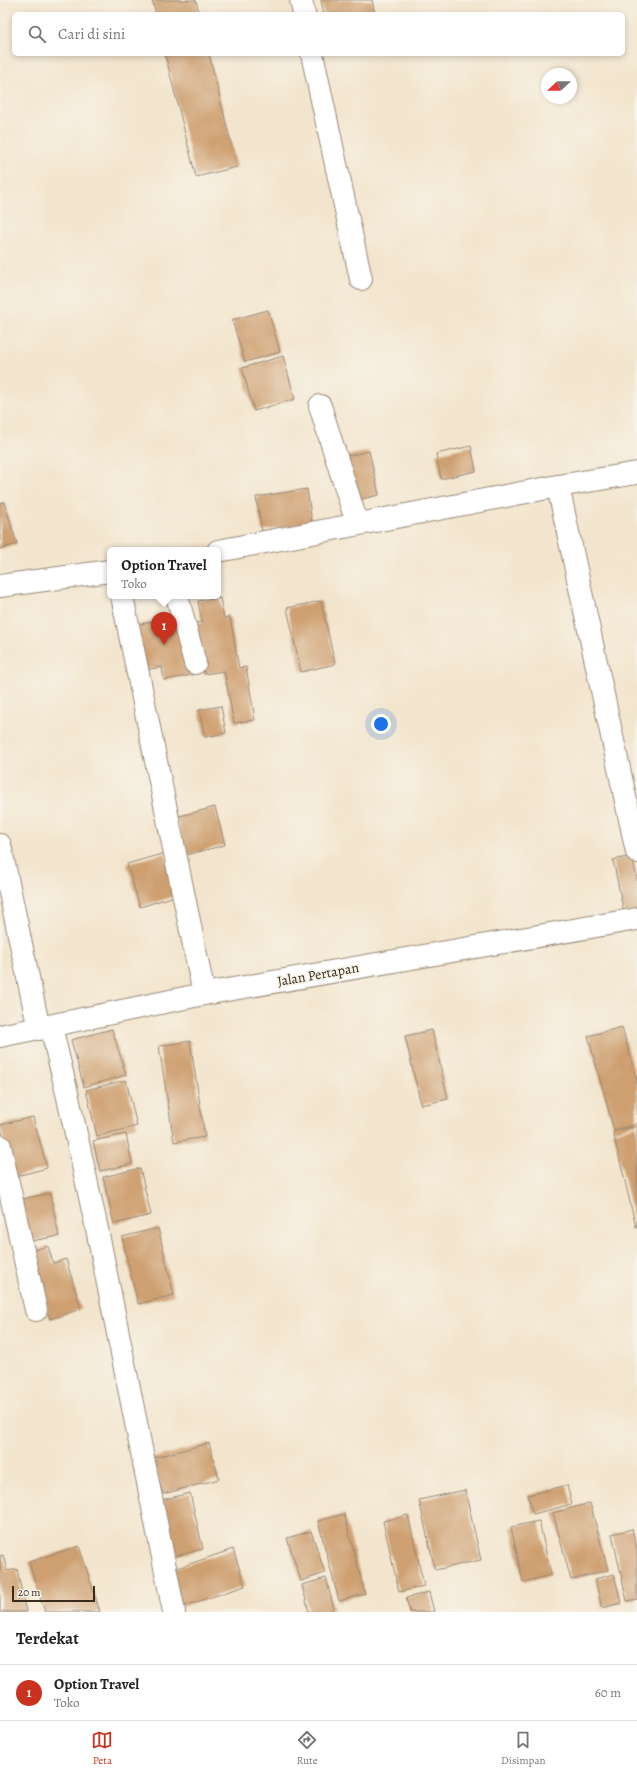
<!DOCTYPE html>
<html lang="id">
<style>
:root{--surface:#fff;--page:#f2f2f2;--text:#222;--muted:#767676;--line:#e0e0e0;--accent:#c8321e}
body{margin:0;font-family:Alegreya,serif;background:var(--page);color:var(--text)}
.compass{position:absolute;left:541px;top:68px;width:36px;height:36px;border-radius:50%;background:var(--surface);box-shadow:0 2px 6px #0003;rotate:248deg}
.scale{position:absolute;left:12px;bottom:10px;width:83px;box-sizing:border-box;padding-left:4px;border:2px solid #3b2a1e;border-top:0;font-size:11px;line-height:14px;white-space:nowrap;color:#3b2a1e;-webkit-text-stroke:3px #f7f3e8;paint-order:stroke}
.you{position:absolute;left:381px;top:724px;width:14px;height:14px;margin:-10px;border:3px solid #fff;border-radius:50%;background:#1a73e8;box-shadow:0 0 0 6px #1a73e833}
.badge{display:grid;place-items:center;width:26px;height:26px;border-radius:50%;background:var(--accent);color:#fff;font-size:13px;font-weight:700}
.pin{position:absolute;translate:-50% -33px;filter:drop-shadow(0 1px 2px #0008)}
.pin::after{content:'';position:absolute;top:21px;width:14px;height:12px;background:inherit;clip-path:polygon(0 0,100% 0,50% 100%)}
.popup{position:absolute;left:107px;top:547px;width:114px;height:52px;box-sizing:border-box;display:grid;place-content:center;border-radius:6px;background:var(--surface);filter:drop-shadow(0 1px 3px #0005);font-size:13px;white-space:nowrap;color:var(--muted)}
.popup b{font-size:15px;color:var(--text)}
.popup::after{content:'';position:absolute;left:50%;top:100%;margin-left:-8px;border:8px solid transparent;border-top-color:var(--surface)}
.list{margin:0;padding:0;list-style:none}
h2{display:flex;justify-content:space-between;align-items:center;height:52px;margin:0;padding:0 16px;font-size:17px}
h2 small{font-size:13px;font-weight:400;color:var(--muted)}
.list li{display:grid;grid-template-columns:26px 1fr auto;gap:12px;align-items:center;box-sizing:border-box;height:56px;padding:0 16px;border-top:1px solid var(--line)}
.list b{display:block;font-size:15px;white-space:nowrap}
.list p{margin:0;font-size:13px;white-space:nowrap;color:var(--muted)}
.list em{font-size:13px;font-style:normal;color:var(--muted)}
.icon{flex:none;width:22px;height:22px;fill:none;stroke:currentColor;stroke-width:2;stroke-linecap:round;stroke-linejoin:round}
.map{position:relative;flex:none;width:637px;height:1612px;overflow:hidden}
.search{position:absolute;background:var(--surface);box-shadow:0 2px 6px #0003;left:12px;right:12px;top:12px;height:44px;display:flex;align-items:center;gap:10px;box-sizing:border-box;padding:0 14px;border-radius:6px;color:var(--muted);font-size:15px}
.sheet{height:108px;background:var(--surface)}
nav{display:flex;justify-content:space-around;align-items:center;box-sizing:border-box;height:56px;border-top:1px solid var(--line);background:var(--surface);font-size:11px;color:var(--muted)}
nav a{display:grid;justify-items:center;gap:2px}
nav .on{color:var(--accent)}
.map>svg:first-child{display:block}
.building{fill:#ce9f70}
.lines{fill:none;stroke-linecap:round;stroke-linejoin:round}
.street-casing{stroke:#978876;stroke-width:24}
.street{stroke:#fff;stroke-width:22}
.labels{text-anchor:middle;stroke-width:3.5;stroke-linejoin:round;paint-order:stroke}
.street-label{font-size:14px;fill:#3b2a1e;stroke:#f7f3e8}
</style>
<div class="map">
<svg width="637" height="1612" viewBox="0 0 637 1612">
<rect width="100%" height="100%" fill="#f7f3e8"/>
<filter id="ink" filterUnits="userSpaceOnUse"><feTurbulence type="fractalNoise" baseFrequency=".025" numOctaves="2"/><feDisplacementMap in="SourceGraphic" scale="8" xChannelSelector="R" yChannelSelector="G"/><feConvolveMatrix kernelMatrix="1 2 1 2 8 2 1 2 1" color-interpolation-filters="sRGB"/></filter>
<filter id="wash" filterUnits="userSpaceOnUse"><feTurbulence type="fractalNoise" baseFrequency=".012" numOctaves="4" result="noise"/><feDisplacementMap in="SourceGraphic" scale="16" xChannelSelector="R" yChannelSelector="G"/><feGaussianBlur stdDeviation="0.9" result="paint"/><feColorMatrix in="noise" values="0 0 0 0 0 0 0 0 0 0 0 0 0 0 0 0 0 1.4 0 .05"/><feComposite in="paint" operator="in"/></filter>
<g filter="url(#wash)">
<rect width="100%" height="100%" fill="#f3e5cd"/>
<g id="blocks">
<g class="building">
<polygon points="152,0 196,0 199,14 156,14"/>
<polygon points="321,0 372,0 375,14 324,14"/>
<polygon points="165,54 209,54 237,167 196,177"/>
<polygon points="268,310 280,352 245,362 232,320"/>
<polygon points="283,356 295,399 254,411 242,368"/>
<polygon points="471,446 476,471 441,479 436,454"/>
<polygon points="369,451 379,495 353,501 343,457"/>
<polygon points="307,489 312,523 262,531 256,497"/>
<polygon points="4,502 17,544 0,549 0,503"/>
<polygon points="220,598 224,618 230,617 239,668 246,667 255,720 234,723 224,671 204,674 196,623 202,622 198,601"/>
<polygon points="321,601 335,664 301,672 287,608"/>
<polygon points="181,616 192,675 164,680 162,667 144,670 136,625"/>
<polygon points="221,706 226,733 205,737 199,710"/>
<polygon points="215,807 225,845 186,855 176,817"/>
<polygon points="165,853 178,895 140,907 127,864"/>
<polygon points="632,856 637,878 637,911 624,913 613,860"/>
<polygon points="622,1027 637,1081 637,1124 614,1130 588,1036"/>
<polygon points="112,1029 126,1075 84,1087 71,1040"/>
<polygon points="432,1030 448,1099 421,1105 405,1036"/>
<polygon points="190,1041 205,1137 174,1142 159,1046"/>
<polygon points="126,1080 137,1126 97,1136 86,1090"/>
<polygon points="33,1117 47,1168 13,1177 0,1125"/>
<polygon points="637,1126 637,1227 636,1227 613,1132"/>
<polygon points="126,1134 132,1164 100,1171 93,1141"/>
<polygon points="140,1168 151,1215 114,1224 103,1177"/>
<polygon points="50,1193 59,1236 26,1242 18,1200"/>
<polygon points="158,1228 174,1295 138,1304 122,1237"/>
<polygon points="48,1246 53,1263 66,1259 81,1309 50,1319 30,1251"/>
<polygon points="209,1443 219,1479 163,1494 153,1458"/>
<polygon points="567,1485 572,1504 533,1514 528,1495"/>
<polygon points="465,1490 481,1560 435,1570 419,1500"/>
<polygon points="190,1493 203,1549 172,1557 158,1501"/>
<polygon points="590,1503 608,1570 571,1580 553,1513"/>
<polygon points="344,1514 365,1594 339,1601 318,1521"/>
<polygon points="408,1515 424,1586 399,1592 383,1521"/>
<polygon points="539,1521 551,1575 523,1582 511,1527"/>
<polygon points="632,1529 637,1549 637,1599 627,1601 612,1534"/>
<polygon points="311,1531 325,1573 301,1581 287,1538"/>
<polygon points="79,1546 100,1612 45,1612 29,1562"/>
<polygon points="233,1549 245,1586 181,1607 169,1571"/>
<polygon points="3,1555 7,1571 17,1569 26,1612 0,1612 0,1556"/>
<polygon points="614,1574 621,1603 602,1608 595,1579"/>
<polygon points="326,1578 334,1609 322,1612 309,1612 302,1585"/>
<polygon points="429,1592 434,1612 410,1612 406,1598"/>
</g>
</g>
</g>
<g filter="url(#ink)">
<use href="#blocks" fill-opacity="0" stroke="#978876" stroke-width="1"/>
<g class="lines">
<g class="street-casing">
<g id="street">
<polyline points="301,0 304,14"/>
<polyline points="312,54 361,279"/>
<polyline points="320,406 357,523"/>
<polyline points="558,486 637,852"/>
<polyline points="218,551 558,486 637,473"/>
<polyline points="0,586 110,571"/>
<polyline points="122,596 204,994"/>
<polyline points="177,596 195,663"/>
<polyline points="0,845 39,1029"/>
<polyline points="51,1027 67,1093 97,1229 174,1612"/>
<polyline points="0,1036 204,994 637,919"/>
<polyline points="0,1146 36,1310"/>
</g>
</g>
<use href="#street" class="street"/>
</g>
</g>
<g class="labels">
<g class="street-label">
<text transform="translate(318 974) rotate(-10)" y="5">Jalan Pertapan</text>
</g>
</g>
</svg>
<svg class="compass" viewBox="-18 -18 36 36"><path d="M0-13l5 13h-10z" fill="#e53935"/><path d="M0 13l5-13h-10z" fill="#767676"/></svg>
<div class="scale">20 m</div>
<div class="you"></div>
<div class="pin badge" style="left:164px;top:645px">1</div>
<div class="popup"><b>Option Travel</b>Toko</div>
<div class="search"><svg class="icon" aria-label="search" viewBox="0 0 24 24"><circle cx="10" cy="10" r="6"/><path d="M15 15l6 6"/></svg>Cari di sini</div>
</div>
<section class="sheet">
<h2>Terdekat<small></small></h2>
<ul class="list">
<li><span class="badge">1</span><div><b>Option Travel</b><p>Toko</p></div><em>60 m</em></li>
</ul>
</section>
<nav>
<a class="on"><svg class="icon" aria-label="map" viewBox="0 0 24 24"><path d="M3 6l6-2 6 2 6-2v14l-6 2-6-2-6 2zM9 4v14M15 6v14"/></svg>Peta</a>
<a><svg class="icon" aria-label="directions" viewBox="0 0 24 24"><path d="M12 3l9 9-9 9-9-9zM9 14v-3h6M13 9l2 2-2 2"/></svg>Rute</a>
<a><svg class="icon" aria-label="saved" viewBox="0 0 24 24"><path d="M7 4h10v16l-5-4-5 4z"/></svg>Disimpan</a>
</nav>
